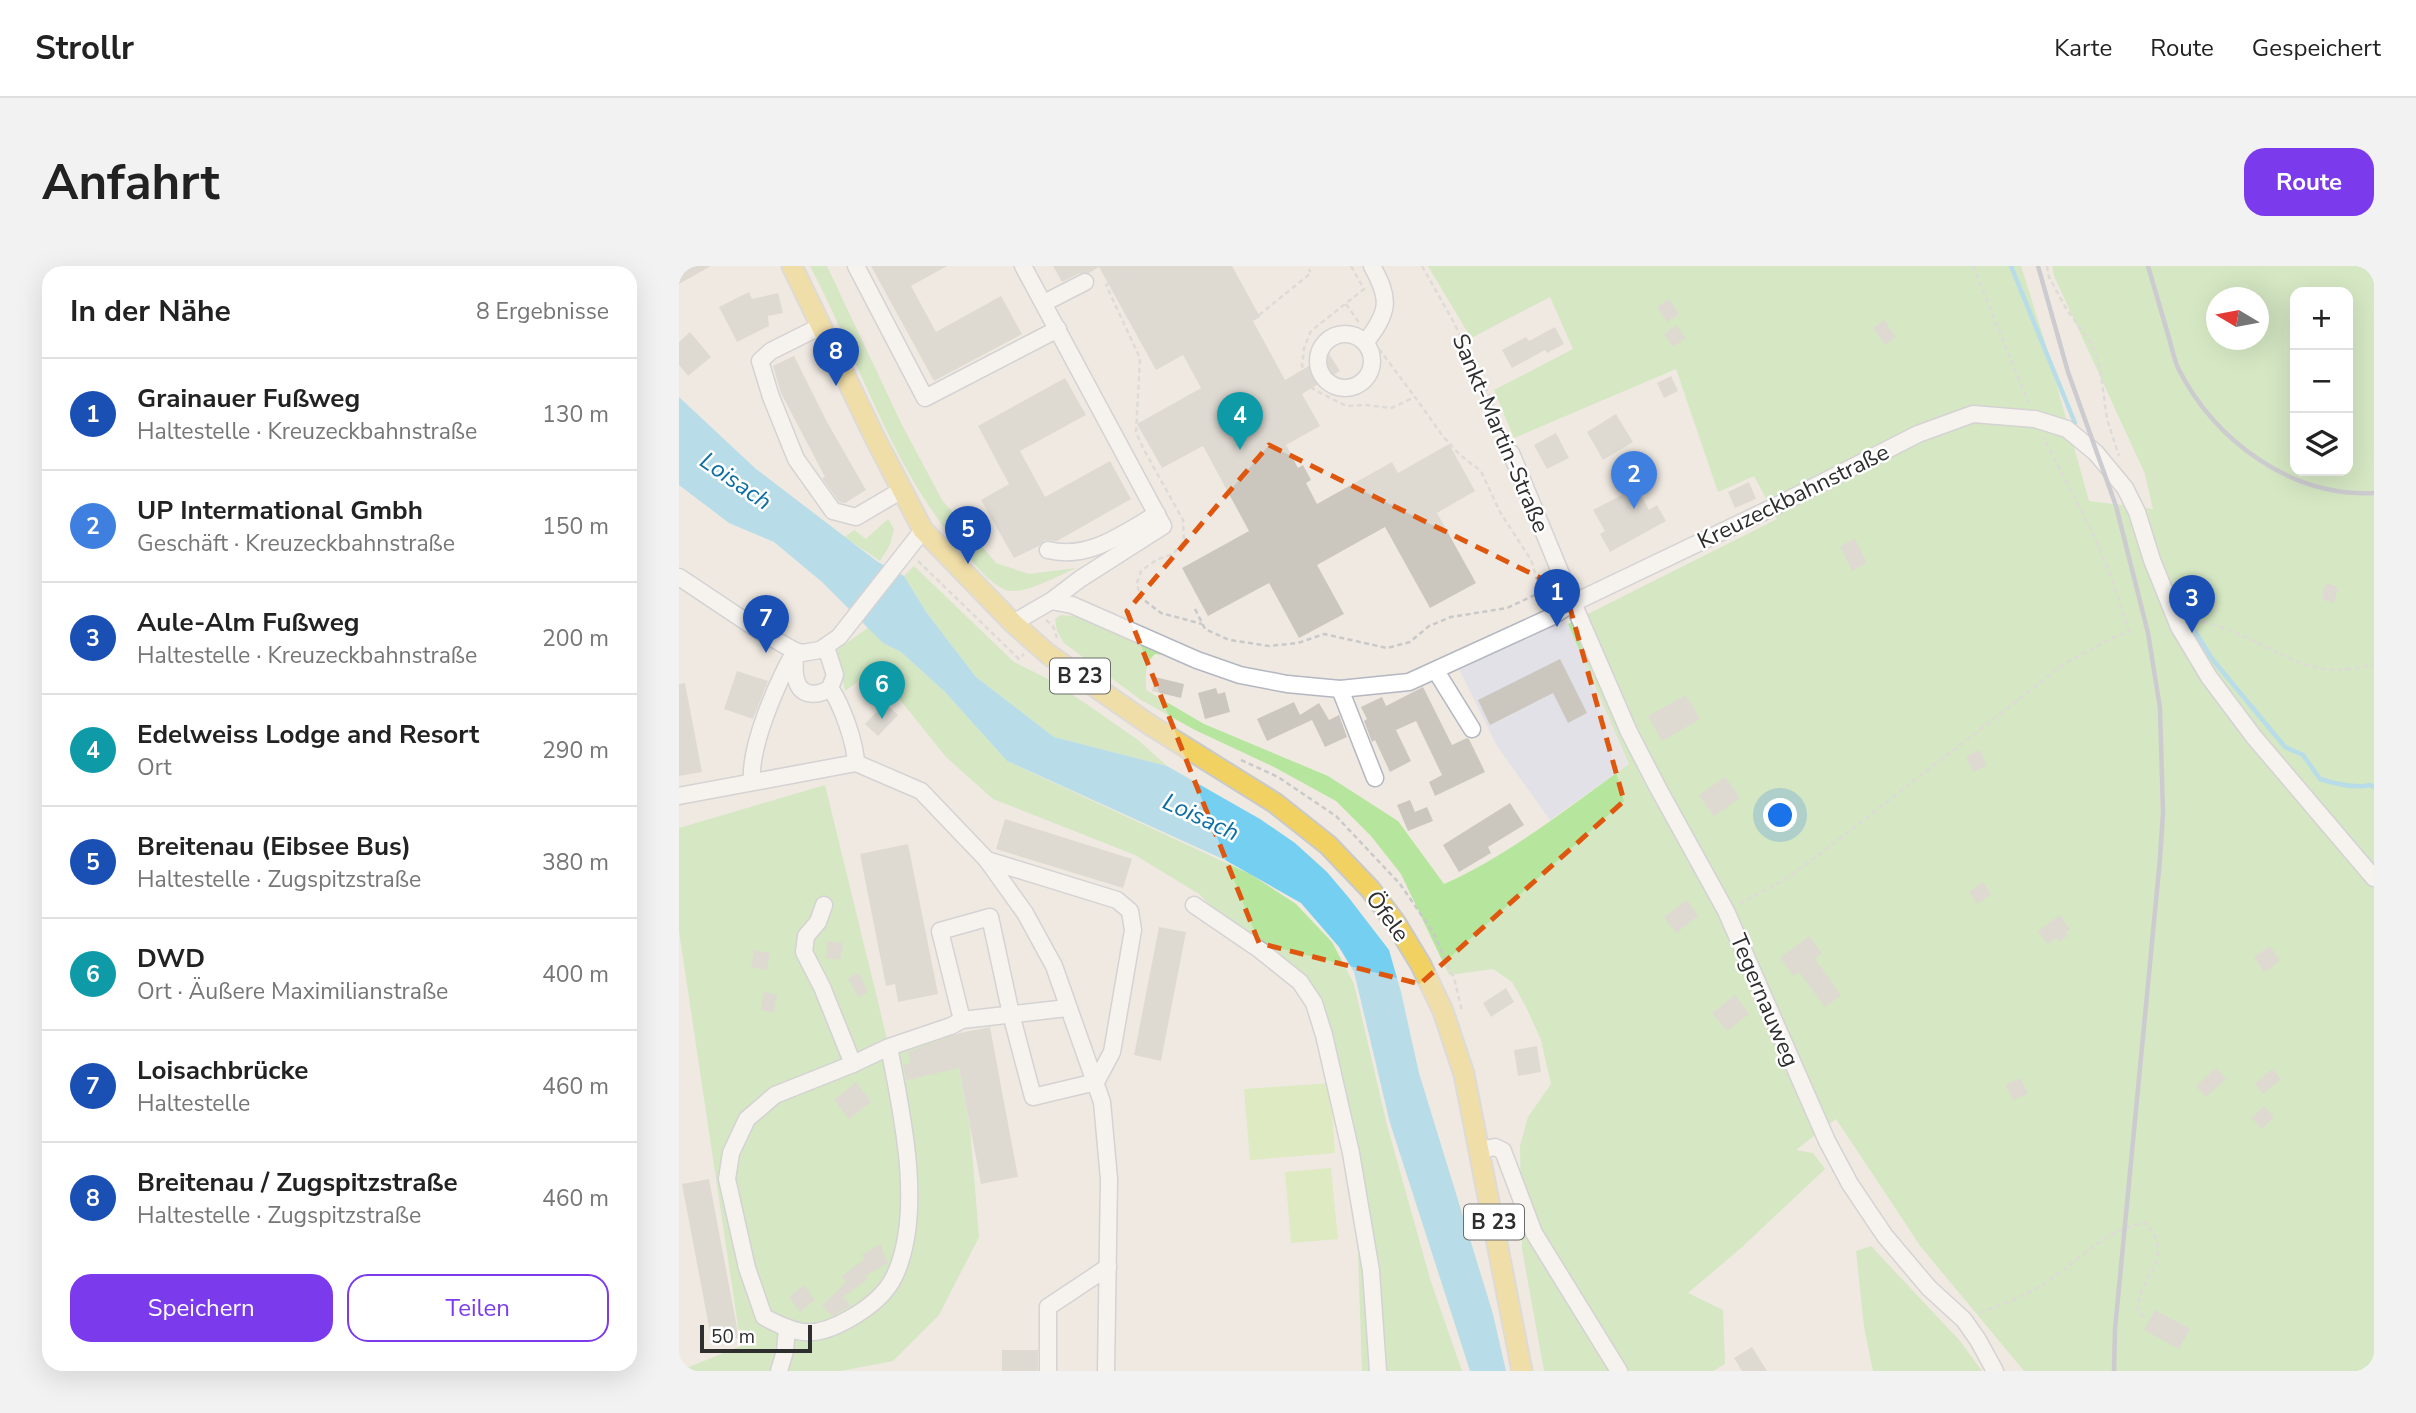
<!DOCTYPE html>
<html lang="de">
<meta charset="utf-8">
<style>
:root{--surface:#fff;--page:#f2f2f2;--text:#222;--muted:#767676;--line:#e0e0e0;--accent:#7c3aed}
body{margin:0;font-family:"Nunito Sans",sans-serif;background:var(--page);color:var(--text)}
.controls{position:absolute;right:21px;top:21px;display:grid;overflow:hidden;border-radius:14px;box-shadow:0 7px 28px #0002}
.controls button{width:63px;height:63px;display:grid;place-items:center;padding:0;border:0;border-bottom:2px solid var(--line);background:var(--surface);color:var(--text);font:35px sans-serif}
.compass{position:absolute;left:1527px;top:21px;width:63px;height:63px;border-radius:50%;background:var(--surface);box-shadow:0 7px 28px #0002;rotate:280deg}
.scale{position:absolute;left:21px;bottom:18px;width:112px;box-sizing:border-box;padding-left:7px;border:4px solid #2e2e2e;border-top:0;font-size:19px;line-height:24px;white-space:nowrap;color:#2e2e2e;-webkit-text-stroke:5px #fff;paint-order:stroke}
.you{position:absolute;left:1102px;top:550px;width:24px;height:24px;margin:-18px;border:5px solid #fff;border-radius:50%;background:#1a73e8;box-shadow:0 0 0 10px #1a73e833}
.badge{display:grid;place-items:center;width:46px;height:46px;border-radius:50%;background:var(--accent);color:#fff;font-size:23px;font-weight:700}
.pin{position:absolute;translate:-50% -58px;filter:drop-shadow(0 2px 4px #0008)}
.pin::after{content:'';position:absolute;top:37px;width:24px;height:21px;background:inherit;clip-path:polygon(0 0,100% 0,50% 100%)}
.list{margin:0;padding:0;list-style:none}
h2{display:flex;justify-content:space-between;align-items:center;height:91px;margin:0;padding:0 28px;font-size:30px}
h2 small{font-size:23px;font-weight:400;color:var(--muted)}
.list li{display:grid;grid-template-columns:46px 1fr auto;gap:21px;align-items:center;box-sizing:border-box;height:112px;padding:0 28px;border-top:2px solid var(--line)}
.list b{display:block;font-size:26px;white-space:nowrap}
.list p{margin:0;font-size:23px;white-space:nowrap;color:var(--muted)}
.list em{font-size:23px;font-style:normal;color:var(--muted)}
.actions{display:flex;gap:14px;padding:21px 28px}
.actions a{flex:1;padding:16px 0;border:2px solid var(--accent);border-radius:21px;text-align:center;font-size:24px;color:var(--accent)}
.actions .main{background:var(--accent);color:#fff}
.icon{flex:none;width:38px;height:38px;fill:none;stroke:currentColor;stroke-width:2;stroke-linecap:round;stroke-linejoin:round}
.map{position:relative;flex:none;width:1695px;height:1105px;overflow:hidden;border-radius:21px}
header{display:flex;align-items:center;gap:42px;box-sizing:border-box;height:98px;padding:0 35px;background:var(--surface);border-bottom:2px solid var(--line)}
header strong{font-size:33px}
nav{display:flex;gap:38px;margin-inline-start:auto;font-size:24px}
.intro{display:flex;align-items:center;justify-content:space-between;box-sizing:border-box;height:168px;padding:0 42px}
h1{margin:0;font-size:49px}
.button{padding:18px 32px;border-radius:21px;background:var(--accent);color:#fff;font-size:24px;font-weight:700}
main{display:flex;gap:42px;padding:0 42px}
aside{flex:1;background:var(--surface);border-radius:21px;box-shadow:0 7px 28px #0002}
.map>svg:first-child{display:block}
.industrial{fill:#e3e1e8}
.green{fill:#b6e59e;fill-rule:evenodd}
.pitch{fill:#c9ec9a}
.water{fill:#75cff0}
.lines{fill:none;stroke-linecap:round;stroke-linejoin:round}
.stream{stroke:#75cff0;stroke-width:4.5}
.building{fill:#cbc7bf}
.minor-casing{stroke:#b4b7c1;stroke-width:19}
.major-casing{stroke:#c9c9c9;stroke-width:23}
.path{stroke:#c9c9c9;stroke-width:2.5;stroke-dasharray:5 3.5;stroke-linecap:butt}
.minor{stroke:#fff;stroke-width:16}
.major{stroke:#f2d163;stroke-width:19}
.rail{stroke:#a3a6b8;stroke-width:4.5}
.marked{fill:none;stroke:#df570e;stroke-width:5;stroke-dasharray:14 9;stroke-linejoin:round}
.labels{text-anchor:middle;stroke-width:5;stroke-linejoin:round;paint-order:stroke}
.shield{fill:#fff;stroke:#6d6d6d;stroke-width:2}
.shield-label{font-size:21px;font-weight:bold;fill:#2e2e2e}
.street-label{font-size:23px;fill:#2e2e2e;stroke:#fff}
.water-label{font-size:24px;font-style:italic;fill:#0d6fa3;stroke:#fff}
</style>
<header>
<strong>Strollr</strong>
<nav><a>Karte</a><a>Route</a><a>Gespeichert</a></nav>
</header>
<div class="intro"><h1>Anfahrt</h1><a class="button">Route</a></div>
<main>
<aside>
<h2>In der Nähe<small>8 Ergebnisse</small></h2>
<ul class="list">
<li><span class="badge" style="background:#1a4fb4">1</span><div><b>Grainauer Fußweg</b><p>Haltestelle · Kreuzeckbahnstraße</p></div><em>130 m</em></li>
<li><span class="badge" style="background:#3f7fe0">2</span><div><b>UP Intermational Gmbh</b><p>Geschäft · Kreuzeckbahnstraße</p></div><em>150 m</em></li>
<li><span class="badge" style="background:#1a4fb4">3</span><div><b>Aule-Alm Fußweg</b><p>Haltestelle · Kreuzeckbahnstraße</p></div><em>200 m</em></li>
<li><span class="badge" style="background:#0f9aa8">4</span><div><b>Edelweiss Lodge and Resort</b><p>Ort</p></div><em>290 m</em></li>
<li><span class="badge" style="background:#1a4fb4">5</span><div><b>Breitenau (Eibsee Bus)</b><p>Haltestelle · Zugspitzstraße</p></div><em>380 m</em></li>
<li><span class="badge" style="background:#0f9aa8">6</span><div><b>DWD</b><p>Ort · Äußere Maximilianstraße</p></div><em>400 m</em></li>
<li><span class="badge" style="background:#1a4fb4">7</span><div><b>Loisachbrücke</b><p>Haltestelle</p></div><em>460 m</em></li>
<li><span class="badge" style="background:#1a4fb4">8</span><div><b>Breitenau / Zugspitzstraße</b><p>Haltestelle · Zugspitzstraße</p></div><em>460 m</em></li>
</ul>
<div class="actions"><a class="main">Speichern</a><a>Teilen</a></div>
</aside>
<div class="map">
<svg width="1695" height="1105" viewBox="0 0 1695 1105">
<rect width="100%" height="100%" fill="#efe9e1"/>
<polygon class="industrial" points="875,339 889,358 950,498 871,554 818,480 773,389"/>
<g class="green">
<path d="M 131,0 L 148,0 L 223,159 L 263,234 L 317,297 L 350,308 L 397,302 C 381,309 343,330 327,324 C 312,318 301,304 291,293 C 214,209 183,99 131,0 Z"/>
<path d="M 749,0 L 1342,0 L 1364,70 L 1410,235 L 1474,243 L 1466,208 L 1375,10 L 1373,0 L 1695,0 L 1695,1105 L 1345,1105 L 1242,981 L 1157,853 L 1117,884 L 1134,887 L 1146,903 L 1062,982 L 1009,1027 L 1044,1044 L 1046,1098 L 1034,1105 L 865,1105 L 843,983 L 841,880 L 849,851 L 872,818 L 862,774 L 847,741 L 833,716 L 814,703 L 770,709 L 722,608 L 692,570 L 657,535 L 595,501 L 516,464 L 462,434 L 385,377 L 378,365 L 376,353 L 382,349 L 427,353 L 518,394 L 476,388 C 465,398 467,409 467,424 L 525,458 L 649,510 L 719,555 L 765,618 C 832,588 891,540 950,498 L 889,358 L 1098,253 L 1075,210 L 1039,226 L 997,103 L 835,172 L 815,124 L 894,83 L 871,31 L 792,72 ZM 1616,26 L 1669,26 L 1669,205 L 1616,205 ZM 1538,32 L 1580,32 L 1580,74 L 1538,74 Z"/>
<polygon points="209,253 215,263 211,279 201,295 166,271 175,264 187,273"/>
<polygon points="235,300 335,396 369,413 406,437 459,474 488,500 375,471 297,411 248,347 225,310"/>
<polygon points="190,361 204,377 222,386 266,426 328,495 571,608 617,638 653,676 675,718 708,859 752,1016 783,1105 683,1105 679,986 668,889 630,717 538,646 520,628 456,589 314,533 267,491 218,430 189,408 166,425 158,384"/>
<polygon points="146,519 210,781 272,760 291,861 300,971 260,1049 214,1095 162,1105 0,1105 62,1080 0,665 0,562"/>
<polygon points="1192,980 1281,1075 1303,1105 1194,1105 1185,1061 1177,985"/>
</g>
<g class="pitch">
<polygon points="651,817 656,887 571,894 565,823"/>
<polygon points="652,902 659,973 612,977 606,906"/>
</g>
<polygon class="water" points="0,131 77,203 199,296 225,310 248,347 297,411 375,471 488,500 581,553 616,577 648,606 670,632 710,684 722,726 740,807 814,1048 827,1105 791,1105 711,857 675,706 660,681 622,637 546,594 328,495 266,426 222,386 204,377 143,316 95,276 50,257 0,219"/>
<g class="lines">
<g class="stream">
<polyline points="1332,0 1396,157"/>
<path d="M 1515,364 L 1534,394 L 1606,481 L 1624,489 L 1641,513 C 1657,518 1676,523 1691,519 L 1695,521"/>
</g>
</g>
<g class="building">
<polygon points="0,0 32,0 0,18"/>
<polygon points="192,0 268,0 232,20 257,66 322,30 343,68 255,115"/>
<polygon points="374,0 553,0 581,51 574,55 606,114 650,88 661,105 623,128 641,160 607,179 619,202 624,199 632,214 627,217 638,238 713,196 719,207 770,178 796,225 758,247 797,317 751,342 706,261 638,299 665,348 620,372 590,317 529,350 503,302 570,265 524,180 483,202 458,158 522,122 504,89 477,104 420,1 410,7 401,7 383,16"/>
<polygon points="70,26 73,33 99,27 104,47 89,50 90,60 58,76 40,41"/>
<polygon points="990,33 1000,48 988,56 978,41"/>
<polygon points="1205,54 1217,71 1206,79 1194,62"/>
<polygon points="997,59 1007,72 994,81 985,68"/>
<polygon points="876,61 885,78 868,87 866,84 833,102 823,84 847,71 850,75"/>
<polygon points="11,66 32,91 9,110 0,99 0,76"/>
<polygon points="115,90 148,156 187,224 166,237 160,236 143,212 146,211 102,127 94,100"/>
<polygon points="992,110 999,125 985,132 978,117"/>
<polygon points="386,112 407,149 341,185 366,231 431,195 452,233 378,275 366,274 360,280 335,292 302,234 330,218 299,160"/>
<polygon points="937,148 954,176 924,194 908,166"/>
<polygon points="877,167 890,192 868,203 855,179"/>
<polygon points="1070,216 1077,233 1056,242 1049,226"/>
<polygon points="958,221 970,244 978,239 987,255 931,286 921,268 926,265 914,244"/>
<polygon points="1176,273 1188,297 1173,305 1161,280"/>
<polygon points="1647,317 1659,321 1655,337 1642,333"/>
<polygon points="881,393 908,447 889,457 874,427 811,459 799,434"/>
<polygon points="58,405 89,415 74,453 45,443"/>
<polygon points="476,411 505,418 502,432 473,425"/>
<polygon points="6,417 23,506 0,510 0,418"/>
<polygon points="744,421 773,479 788,472 790,473 806,506 756,530 750,516 763,509 737,455 717,464 732,495 711,506 696,474 693,476 685,455 688,453 682,441 703,431 707,440"/>
<polygon points="537,422 539,428 546,426 551,446 526,453 519,427"/>
<polygon points="1007,429 1021,453 983,475 969,450"/>
<polygon points="615,436 621,449 640,437 650,454 660,449 668,471 646,481 633,454 588,475 578,453"/>
<polygon points="206,437 219,449 199,470 186,458"/>
<polygon points="1301,484 1308,500 1294,506 1287,490"/>
<polygon points="1046,511 1061,532 1035,550 1020,529"/>
<polygon points="731,534 736,546 748,541 754,555 729,565 718,539"/>
<polygon points="831,537 845,559 809,581 812,587 780,606 764,579"/>
<polygon points="326,553 453,593 444,622 317,583"/>
<polygon points="229,578 259,728 219,736 216,718 207,720 181,588"/>
<polygon points="1304,616 1312,629 1298,638 1290,626"/>
<polygon points="1008,634 1019,650 997,667 985,651"/>
<polygon points="1381,649 1391,663 1387,666 1389,669 1380,676 1377,672 1368,678 1359,665"/>
<polygon points="480,661 507,666 482,795 455,789"/>
<polygon points="1130,670 1143,687 1136,693 1162,729 1146,741 1120,706 1115,710 1101,692"/>
<polygon points="149,675 164,677 161,694 147,692"/>
<polygon points="1591,680 1601,695 1585,706 1575,691"/>
<polygon points="75,684 91,687 88,704 72,701"/>
<polygon points="180,707 189,726 179,731 169,712"/>
<polygon points="827,722 835,736 812,751 804,737"/>
<polygon points="85,726 98,729 95,747 82,744"/>
<polygon points="1056,729 1070,748 1048,765 1033,747"/>
<polygon points="311,761 339,911 302,918 280,802 228,814 224,799 232,797 229,786 281,767"/>
<polygon points="858,780 862,806 839,810 835,784"/>
<polygon points="1537,802 1547,813 1527,831 1517,820"/>
<polygon points="1593,803 1602,813 1584,828 1576,818"/>
<polygon points="1341,812 1349,828 1334,834 1327,819"/>
<polygon points="177,816 192,836 170,853 155,834"/>
<polygon points="1585,840 1595,851 1583,863 1572,852"/>
<polygon points="30,913 60,1072 33,1077 3,918"/>
<polygon points="201,978 209,997 186,1010 189,1013 164,1031 172,1039 154,1050 143,1040 167,1016 163,1010 186,993 183,989"/>
<polygon points="125,1019 136,1034 121,1046 110,1031"/>
<polygon points="1476,1044 1511,1063 1500,1083 1465,1064"/>
<polygon points="1073,1081 1088,1105 1063,1105 1055,1092"/>
<rect x="323" y="1084" width="36" height="21"/>
</g>
<g class="lines">
<g class="minor-casing">
<g id="minor">
<polyline points="177,0 246,132 379,63"/>
<polyline points="344,0 484,260 401,313 372,335"/>
<polyline points="365,37 406,16"/>
<polyline points="142,60 92,85 81,95 92,131 117,193 154,245 177,251 223,224"/>
<circle cx="666" cy="95" r="27"/>
<path d="M 686,77 C 710,46 712,34 693,0"/>
<polyline points="832,187 894,337 950,466 979,522 1047,645 1148,875 1171,918 1206,970 1250,1022 1285,1054 1299,1074 1316,1105"/>
<path d="M 369,284 C 410,294 443,268 478,248"/>
<polyline points="0,311 84,367 116,385 123,387 141,384 160,371 244,264"/>
<polyline points="334,357 372,335 393,339 518,394 561,409 608,418 661,423 730,416 872,351 894,337 1105,236 1239,168 1294,148 1356,153 1388,163 1417,187 1446,222 1458,246 1473,294 1500,361 1530,411 1575,471 1695,612"/>
<path d="M 116,388 C 116,397 114,408 118,416 C 123,431 140,430 151,422 L 156,409 L 147,381"/>
<polyline points="757,405 793,463"/>
<path d="M 151,422 C 163,439 176,476 177,497"/>
<polyline points="661,423 696,512"/>
<polyline points="177,497 242,525 308,594 346,647 375,700 423,836 430,913 427,1105"/>
<path d="M 73,516 C 70,480 98,417 116,385"/>
<polyline points="0,530 177,497"/>
<polyline points="145,639 139,656 127,670 125,686 143,721 174,798"/>
<polyline points="515,639 581,684 621,716 635,737 645,769 672,887 692,1005 699,1105"/>
<polyline points="283,754 261,665 311,651 332,748 354,831 417,816 433,786 454,664 451,645 438,634 308,594"/>
<path d="M 210,781 C 223,847 245,946 216,1009 C 207,1029 188,1043 170,1053 C 135,1073 119,1069 85,1051 L 68,1002 L 48,913 L 52,887 L 68,853 L 96,829 L 174,798 L 210,781 L 272,760 L 283,754 L 388,742"/>
<polyline points="801,884 816,881 824,885 855,967 940,1105"/>
<polyline points="100,1105 106,1085 108,1063"/>
<polyline points="369,1105 369,1041 429,1001"/>
</g>
</g>
<g class="major-casing">
<polyline id="major" points="113,0 196,172 244,264 334,357 369,388 471,459 596,537 649,579 691,623 716,656 742,699 764,745 785,808 843,1105"/>
</g>
<g class="path">
<polyline points="456,0 457,3 427,19 461,92 457,166 464,182 504,254 505,275 494,288 477,294 462,305 458,317 461,331 482,347 523,358"/>
<polyline points="672,0 685,23 632,65 625,82 623,100 634,123 667,140 686,139 712,142 736,131 763,169 781,189 802,205 821,246 852,294 862,326"/>
<polyline points="743,0 774,55 810,129 827,174"/>
<polyline points="1294,0 1349,136"/>
<polyline points="1368,0 1370,11 1388,44 1413,78 1421,102 1428,153 1440,190"/>
<polyline points="667,38 681,58"/>
<polyline points="580,49 632,7 630,3"/>
<polyline points="700,83 736,131"/>
<polyline points="239,295 340,393 345,388"/>
<polyline points="516,343 526,363 550,374 590,380 619,377 645,368 708,382 731,376 750,360 772,351 828,342 862,326 868,336"/>
<polyline points="367,354 374,360 378,372"/>
<path d="M 1515,356 C 1524,354 1532,358 1541,361 C 1600,380 1627,418 1695,398"/>
<polyline points="562,494 599,511 657,550 721,618 754,666 775,712 783,745"/>
<polyline points="1060,638 1105,614 1137,591 1385,398 1435,371 1450,366 1432,310 1412,263 1364,171"/>
<path d="M 1301,1047 C 1324,1038 1348,1029 1369,1015 C 1401,994 1427,963 1466,957 C 1500,991 1457,1012 1459,1045 L 1468,1053"/>
</g>
<use href="#minor" class="minor"/>
<use href="#major" class="major"/>
<g class="rail">
<polyline points="1359,0 1389,106 1437,240 1469,367 1481,442 1484,547 1481,593 1436,1063 1435,1105"/>
<path d="M 1469,0 C 1476,24 1483,48 1490,72 C 1493,82 1495,93 1499,102 C 1536,175 1612,231 1695,227"/>
</g>
</g>
<path d="M0 0H1695V1105H0ZM 590,179 L 886,324 L 945,535 L 741,718 L 580,677 L 448,345 Z" fill="#efe9e1" fill-opacity=".55" fill-rule="evenodd"/>
<path class="marked" d="M 590,179 L 886,324 L 945,535 L 741,718 L 580,677 L 448,345 Z"/>
<g class="labels">
<g class="shield">
<rect x="371" y="392.5" width="60" height="35" rx="5"/>
<rect x="785" y="938.5" width="60" height="35" rx="5"/>
</g>
<g class="shield-label">
<text x="401" y="417">B 23</text>
<text x="815" y="963">B 23</text>
</g>
<g class="street-label">
<text transform="translate(822 167) rotate(67)" y="8">Sankt-Martin-Straße</text>
<text transform="translate(1114 230) rotate(-26)" y="8">Kreuzeckbahnstraße</text>
<text transform="translate(709 650) rotate(54)" y="8">Öfele</text>
<text transform="translate(1086 734) rotate(67)" y="8">Tegernauweg</text>
</g>
<g class="water-label">
<text transform="translate(57 215) rotate(35)" y="8">Loisach</text>
<text transform="translate(522 551) rotate(25)" y="8">Loisach</text>
</g>
</g>
</svg>
<div class="controls">
<button>+</button>
<button>−</button>
<button><svg class="icon" aria-label="layers" viewBox="0 0 24 24"><path d="M12 4l9 5-9 5-9-5zM3 14l9 5 9-5"/></svg></button>
</div>
<svg class="compass" viewBox="-18 -18 36 36"><path d="M0-13l5 13h-10z" fill="#e53935"/><path d="M0 13l5-13h-10z" fill="#767676"/></svg>
<div class="scale">50 m</div>
<div class="you"></div>
<div class="pin badge" style="left:878px;top:361px;background:#1a4fb4">1</div>
<div class="pin badge" style="left:955px;top:243px;background:#3f7fe0">2</div>
<div class="pin badge" style="left:1513px;top:367px;background:#1a4fb4">3</div>
<div class="pin badge" style="left:561px;top:184px;background:#0f9aa8">4</div>
<div class="pin badge" style="left:289px;top:298px;background:#1a4fb4">5</div>
<div class="pin badge" style="left:203px;top:453px;background:#0f9aa8">6</div>
<div class="pin badge" style="left:87px;top:387px;background:#1a4fb4">7</div>
<div class="pin badge" style="left:157px;top:120px;background:#1a4fb4">8</div>
</div>
</main>
